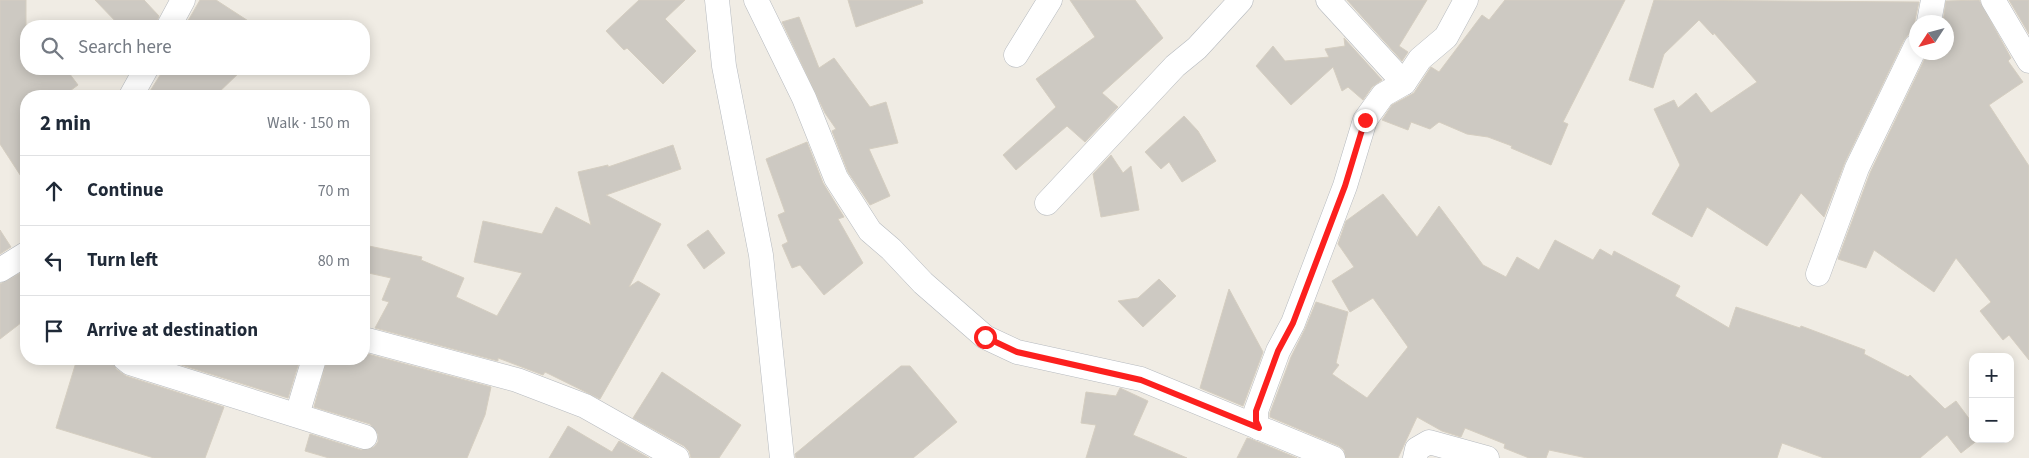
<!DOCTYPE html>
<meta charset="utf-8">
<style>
:root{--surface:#fff;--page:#f2f2f3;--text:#1f2937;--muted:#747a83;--line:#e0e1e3}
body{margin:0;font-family:"Source Sans 3",sans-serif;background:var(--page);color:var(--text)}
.controls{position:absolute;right:15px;bottom:15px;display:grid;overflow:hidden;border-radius:10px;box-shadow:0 2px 12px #0003}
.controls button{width:45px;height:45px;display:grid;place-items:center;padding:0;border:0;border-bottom:1px solid var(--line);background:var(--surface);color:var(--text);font:25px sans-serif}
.compass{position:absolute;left:1909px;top:15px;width:45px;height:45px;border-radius:50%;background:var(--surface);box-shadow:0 2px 12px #0003;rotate:234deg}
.stop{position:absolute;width:15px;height:15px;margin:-11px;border:4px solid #fc201e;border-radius:50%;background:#fff}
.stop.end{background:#fc201e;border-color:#fff;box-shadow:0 1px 5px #0008}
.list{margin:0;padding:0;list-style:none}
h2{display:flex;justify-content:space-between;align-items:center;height:65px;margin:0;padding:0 20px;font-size:21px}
h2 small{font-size:16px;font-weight:400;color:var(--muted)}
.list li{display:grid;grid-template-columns:32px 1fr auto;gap:15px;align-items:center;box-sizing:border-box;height:70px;padding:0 20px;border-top:1px solid var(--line)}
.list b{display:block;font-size:19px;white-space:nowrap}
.list em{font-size:16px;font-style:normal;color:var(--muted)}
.icon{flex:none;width:28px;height:28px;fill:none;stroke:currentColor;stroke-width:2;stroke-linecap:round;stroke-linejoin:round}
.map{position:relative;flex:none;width:2029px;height:458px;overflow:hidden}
.search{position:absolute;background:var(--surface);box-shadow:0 2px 12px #0003;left:20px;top:20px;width:350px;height:55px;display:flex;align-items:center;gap:12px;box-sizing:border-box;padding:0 18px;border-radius:20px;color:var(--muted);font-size:19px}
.panel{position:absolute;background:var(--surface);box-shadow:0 2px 12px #0003;left:20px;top:90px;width:350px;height:275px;border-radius:20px}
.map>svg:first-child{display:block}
.building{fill:#cdc9c2;stroke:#d5cec1}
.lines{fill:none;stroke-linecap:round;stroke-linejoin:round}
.street-casing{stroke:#b6babf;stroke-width:25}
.street{stroke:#fff;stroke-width:24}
.route{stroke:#fc201e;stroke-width:6}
</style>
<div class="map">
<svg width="2029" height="458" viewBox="0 0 2029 458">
<rect width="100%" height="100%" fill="#f0ece4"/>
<g class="building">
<polygon points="0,0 26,0 26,69 66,69 78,85 63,96 26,96 26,184 0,144"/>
<polygon points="95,0 144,0 159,16 155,26 120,26"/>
<polygon points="200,0 216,0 256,26 185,26"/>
<polygon points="639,0 685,0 665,19 696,51 663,84 627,48 624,50 606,31"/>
<polygon points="848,0 922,0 923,3 856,27"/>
<polygon points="1070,0 1135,0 1163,38 1102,93 1118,107 1085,142 1067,126 1016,170 1003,155 1056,107 1036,79 1095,37"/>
<polygon points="1347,0 1427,0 1399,46 1408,52 1402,61"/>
<polygon points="1505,0 1625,0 1563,122 1568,124 1551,165 1511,148 1512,146 1488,137 1467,134 1439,122 1430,129 1411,122 1408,130 1382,120 1392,105 1414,93 1431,67 1439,72 1482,15 1489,20"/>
<polygon points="1654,0 1919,2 1915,20 1916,33 1909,34 1904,40 1845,162 1824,217 1801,193 1767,246 1707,207 1692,237 1652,214 1680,165 1654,109 1674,100 1678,108 1696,93 1711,113 1757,82 1714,33 1713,35 1699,20 1664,54 1653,88 1629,80"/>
<polygon points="1979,0 2011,58 2008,61 2023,82 1989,105 2029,166 2029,360 2009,335 2003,340 1980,311 1991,302 1956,258 1934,292 1874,250 1866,268 1838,259 1870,173 1928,52 1946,52 1946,22 1943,22 1946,1"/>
<polygon points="2009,0 2029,0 2029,34"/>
<polygon points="799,17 819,68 834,58 870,107 886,102 898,143 869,149 890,196 870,205 848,172 832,131 836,129 825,113 782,22"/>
<polygon points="1344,38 1382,80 1372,87 1363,100 1348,87 1342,91 1333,67 1291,105 1256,66 1273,46 1285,61 1329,57 1325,49 1345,46"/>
<polygon points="164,69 243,69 215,96 147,96"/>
<polygon points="1184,116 1198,131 1216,161 1182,182 1169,162 1161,169 1145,152"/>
<polygon points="807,142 823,183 844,217 838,219 863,263 824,295 800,265 792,268 782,245 788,242 778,215 785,212 766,159"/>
<polygon points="673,145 681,169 606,195 661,224 629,287 638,281 660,294 600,399 545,372 543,375 498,358 498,361 375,328 389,302 382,300 391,278 364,272 364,245 422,257 421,260 464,278 456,297 497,316 522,273 474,262 483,221 542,234 556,207 591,225 578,172 608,165 608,167"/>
<polygon points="1111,155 1123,173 1131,166 1139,210 1101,217 1093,174"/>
<polygon points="1383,194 1417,237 1439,206 1483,265 1506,277 1517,257 1539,270 1555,240 1593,260 1600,249 1612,256 1614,251 1680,286 1675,296 1729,328 1736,307 1800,328 1801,326 1865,350 1864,354 1908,377 1910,375 1945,409 1956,401 1973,424 1973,439 1979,439 1961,453 1947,435 1920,458 1824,458 1782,443 1777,458 1587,458 1549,450 1546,458 1529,458 1504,448 1505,444 1465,428 1461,437 1442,431 1417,417 1398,458 1346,458 1344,450 1339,446 1270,417 1270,413 1291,357 1305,329 1316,302 1348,312 1336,363 1339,365 1332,374 1367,398 1408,347 1373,298 1350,312 1332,281 1354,267 1338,244 1346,221"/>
<polygon points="0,230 11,247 0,254"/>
<polygon points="708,230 725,253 704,269 687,245"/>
<polygon points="26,270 26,319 0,339 0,284"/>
<polygon points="1159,279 1176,296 1143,327 1118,301 1138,298"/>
<polygon points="1229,289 1263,352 1243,406 1200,388"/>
<polygon points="364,353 491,387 485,415 467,458 329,458 305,451 310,434 361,450 374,447 378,442 378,434 370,424 314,407 327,359 364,359"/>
<polygon points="77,359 112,359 116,369 126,376 224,407 205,458 154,458 56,428"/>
<polygon points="162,359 300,359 288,398"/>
<polygon points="901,366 910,366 957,422 913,458 796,458 795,454"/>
<polygon points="662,372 741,425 719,458 691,458 689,451 684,446 633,418"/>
<polygon points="1120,388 1148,401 1133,435 1187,458 1086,458 1096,425 1081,423 1086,392 1116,396"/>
<polygon points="568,426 612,452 619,441 649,458 549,458"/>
<polygon points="1247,438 1251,439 1297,458 1237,458"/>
</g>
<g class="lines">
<g class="street-casing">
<g id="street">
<polyline points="717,0 724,66 761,255 782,458"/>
<polyline points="756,0 804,98 836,178 870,231 891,249 923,283 985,337 1017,352 1141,379 1333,458"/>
<polyline points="1328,0 1404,83"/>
<polyline points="1993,0 2029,61"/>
<polyline points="1929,22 1933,0"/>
<polyline points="169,26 183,0"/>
<polyline points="1016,55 1050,0"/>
<polyline points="131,96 146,69"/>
<polyline points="1047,203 1175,66 1197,48 1241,0"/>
<polyline points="0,270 26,254"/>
<polyline points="1818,274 1857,168 1916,46"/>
<polyline points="364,339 517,380 585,406 677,458"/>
<polyline points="125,359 130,363 365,437"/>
<polyline points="297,415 314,359"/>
<polyline points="1259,428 1256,421 1256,411 1278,351 1293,323 1345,186 1365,120 1383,95 1404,83 1420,59 1446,37 1466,0"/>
<polyline points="1415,458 1417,449 1429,442 1487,458"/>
</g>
</g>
<use href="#street" class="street"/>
</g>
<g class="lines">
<polyline class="route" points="985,337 1017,352 1141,380 1259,428 1256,421 1256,411 1278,351 1293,323 1345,186 1365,120"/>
</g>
</svg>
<div class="controls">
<button>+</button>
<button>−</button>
</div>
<svg class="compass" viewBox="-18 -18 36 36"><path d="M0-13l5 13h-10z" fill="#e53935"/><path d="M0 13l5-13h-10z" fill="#747a83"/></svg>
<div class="stop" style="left:985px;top:337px"></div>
<div class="stop end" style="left:1365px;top:120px"></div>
<div class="search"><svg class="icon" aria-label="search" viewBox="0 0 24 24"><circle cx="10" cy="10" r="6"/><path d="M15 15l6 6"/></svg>Search here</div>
<section class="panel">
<h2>2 min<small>Walk · 150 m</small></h2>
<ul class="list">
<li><svg class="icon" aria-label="ahead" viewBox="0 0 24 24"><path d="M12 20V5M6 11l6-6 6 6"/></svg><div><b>Continue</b></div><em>70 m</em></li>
<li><svg class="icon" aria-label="left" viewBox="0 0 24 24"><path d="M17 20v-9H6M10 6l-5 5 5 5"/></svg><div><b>Turn left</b></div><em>80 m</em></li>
<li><svg class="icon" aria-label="arrive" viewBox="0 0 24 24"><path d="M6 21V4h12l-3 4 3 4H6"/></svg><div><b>Arrive at destination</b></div></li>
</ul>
</section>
</div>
